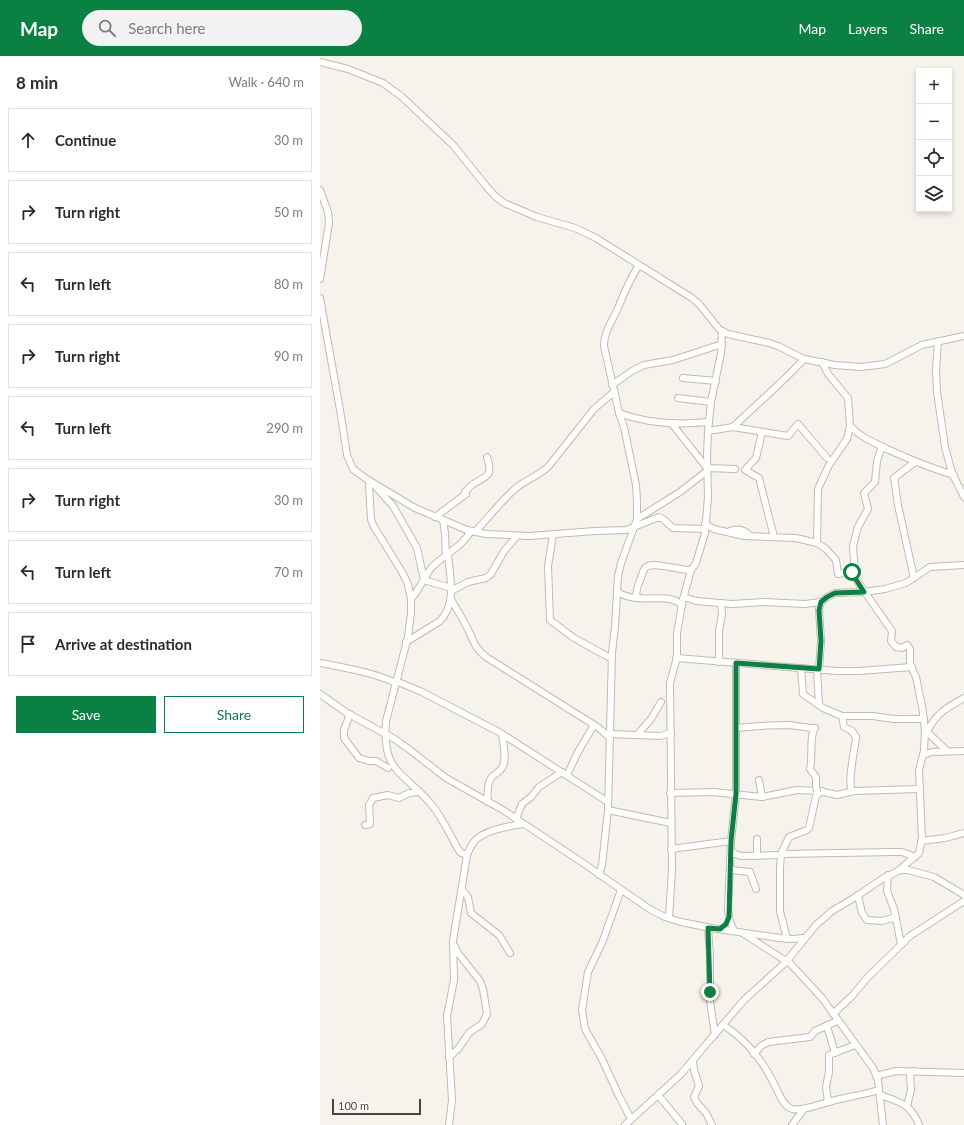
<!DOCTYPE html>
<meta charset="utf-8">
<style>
:root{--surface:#fff;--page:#f2f2f3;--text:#2b2b33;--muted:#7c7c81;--line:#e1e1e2;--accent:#0b8043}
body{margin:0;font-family:Lato,sans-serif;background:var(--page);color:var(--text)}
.controls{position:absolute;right:12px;top:12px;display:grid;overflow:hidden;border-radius:0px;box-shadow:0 2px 6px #0003}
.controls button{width:36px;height:36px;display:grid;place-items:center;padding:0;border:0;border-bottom:1px solid var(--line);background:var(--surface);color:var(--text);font:20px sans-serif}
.scale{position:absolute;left:12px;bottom:10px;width:89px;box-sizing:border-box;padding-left:4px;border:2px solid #4b4439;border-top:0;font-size:11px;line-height:14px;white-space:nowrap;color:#4b4439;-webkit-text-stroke:3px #fff;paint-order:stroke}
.stop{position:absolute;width:12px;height:12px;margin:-9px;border:3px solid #0b8043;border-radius:50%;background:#fff}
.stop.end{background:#0b8043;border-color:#fff;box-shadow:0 1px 4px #0008}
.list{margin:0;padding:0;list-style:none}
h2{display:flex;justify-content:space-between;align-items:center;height:52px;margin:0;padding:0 16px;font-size:17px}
h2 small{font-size:13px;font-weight:400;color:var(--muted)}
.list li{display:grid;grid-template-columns:26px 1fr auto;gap:12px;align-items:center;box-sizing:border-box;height:64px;margin:0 8px 8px;padding:0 8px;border:1px solid var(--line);border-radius:0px}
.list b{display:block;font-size:15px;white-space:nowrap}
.list em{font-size:13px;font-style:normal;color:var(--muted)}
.actions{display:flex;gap:8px;padding:12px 16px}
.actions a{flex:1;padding:9px 0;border:1px solid var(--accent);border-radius:0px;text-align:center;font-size:14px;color:var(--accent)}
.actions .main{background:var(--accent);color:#fff}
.icon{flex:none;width:22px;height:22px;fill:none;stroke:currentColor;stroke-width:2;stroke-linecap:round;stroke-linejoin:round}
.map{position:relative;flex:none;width:644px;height:1069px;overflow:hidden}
header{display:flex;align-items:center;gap:24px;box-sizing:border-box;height:56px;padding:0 20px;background:var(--accent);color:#fff}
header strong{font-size:19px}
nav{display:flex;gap:22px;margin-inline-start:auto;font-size:14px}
.search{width:280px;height:36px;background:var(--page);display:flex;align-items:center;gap:10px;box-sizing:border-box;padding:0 14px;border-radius:22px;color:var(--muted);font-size:15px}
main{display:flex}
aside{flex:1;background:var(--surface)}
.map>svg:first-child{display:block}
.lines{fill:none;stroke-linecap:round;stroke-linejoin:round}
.minor-casing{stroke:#c2bbae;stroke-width:8}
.minor{stroke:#fff;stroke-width:6}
.minor-bridge-casing{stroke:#c2bbae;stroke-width:8;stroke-linecap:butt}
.minor-bridge{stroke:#fff;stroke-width:6}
.route{stroke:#0b8043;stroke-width:5}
</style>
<header>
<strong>Map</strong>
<div class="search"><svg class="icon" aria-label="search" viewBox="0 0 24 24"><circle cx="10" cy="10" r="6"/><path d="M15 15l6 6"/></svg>Search here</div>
<nav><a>Map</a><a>Layers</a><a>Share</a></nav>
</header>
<main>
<aside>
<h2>8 min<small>Walk · 640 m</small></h2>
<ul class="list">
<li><svg class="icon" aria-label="ahead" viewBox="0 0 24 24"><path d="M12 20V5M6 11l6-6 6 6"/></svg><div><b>Continue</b></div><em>30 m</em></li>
<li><svg class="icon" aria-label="right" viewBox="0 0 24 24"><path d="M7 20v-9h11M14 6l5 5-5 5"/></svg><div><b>Turn right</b></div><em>50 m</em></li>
<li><svg class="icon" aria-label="left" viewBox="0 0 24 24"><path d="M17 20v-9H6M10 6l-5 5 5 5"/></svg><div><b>Turn left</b></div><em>80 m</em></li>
<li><svg class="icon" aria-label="right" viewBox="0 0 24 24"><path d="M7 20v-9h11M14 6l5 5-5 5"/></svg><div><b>Turn right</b></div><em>90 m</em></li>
<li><svg class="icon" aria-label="left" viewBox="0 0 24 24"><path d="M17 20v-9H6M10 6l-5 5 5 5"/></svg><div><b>Turn left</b></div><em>290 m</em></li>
<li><svg class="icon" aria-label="right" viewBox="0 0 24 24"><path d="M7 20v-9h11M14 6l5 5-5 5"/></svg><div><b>Turn right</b></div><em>30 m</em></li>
<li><svg class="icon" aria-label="left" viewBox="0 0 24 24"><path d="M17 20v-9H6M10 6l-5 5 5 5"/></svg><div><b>Turn left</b></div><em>70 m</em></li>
<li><svg class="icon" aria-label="arrive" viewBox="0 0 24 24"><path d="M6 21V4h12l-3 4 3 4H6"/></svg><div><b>Arrive at destination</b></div></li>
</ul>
<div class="actions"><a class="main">Save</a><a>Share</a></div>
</aside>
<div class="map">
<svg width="644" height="1069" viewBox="0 0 644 1069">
<rect width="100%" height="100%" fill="#f6f3ec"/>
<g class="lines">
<g class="minor-casing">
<g id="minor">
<polyline points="0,6 28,13 63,27 81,40 133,89 166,130 176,141 184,147 217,161 255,172 276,182 372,242 379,248 399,273 408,278 449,287 458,290 484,303 515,309 541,311 565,308 602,289 644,280"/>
<polyline points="0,134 8,156 9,167 0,223"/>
<polyline points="0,242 20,354 27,399 33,413 45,422 95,452 147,474 166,478 209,480 275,475 306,474 339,461 343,463 353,472 385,473"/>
<polyline points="618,285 616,314 617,336 625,391 632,417 644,441"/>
<polyline points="363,322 396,325"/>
<polyline points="292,329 312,315 324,309 353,304 402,288"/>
<polyline points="358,342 391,346"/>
<path d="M 299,357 C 328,368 359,369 389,366"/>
<polyline points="352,368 387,412 415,413"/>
<path d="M 530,370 C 540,381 553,386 567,393 C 589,403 610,412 634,419"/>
<path d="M 413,371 C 437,348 462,327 484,303"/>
<polyline points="388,375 413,371 468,380 478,368 507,402"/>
<polyline points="442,376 436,402 425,414 439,422 454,481"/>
<path d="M 50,425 L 49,430 L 51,463 L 53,469 L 82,516 L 88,528 L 91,543 L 91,557 L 88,581 L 66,665 C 62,717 82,714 111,748 C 122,761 129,777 138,793 L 141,797 L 147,799"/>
<polyline points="55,430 73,450 97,492 104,524 131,532"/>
<path d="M 115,461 L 146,438 L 145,436 C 147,434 149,431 152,429 C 166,419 174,422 167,401"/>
<polyline points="317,463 360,436 387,415"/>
<polyline points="123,464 125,477 126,500"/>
<polyline points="385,468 394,473 424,480 476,482 497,487 506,493 516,504 518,518 532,516 535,522 572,575 571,585 576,591 582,592 587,589 590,593 590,609 596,621 602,650 605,674 604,695 599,714 602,783 599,797 578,815"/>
<path d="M 410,475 C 418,472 424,473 430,480"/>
<path d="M 155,476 C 169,461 181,445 196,432 C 206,424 218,420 228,411 L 274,353 L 294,336"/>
<polyline points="233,479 228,510 230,564 254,582 292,603"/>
<polyline points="497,487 498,433 509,409 527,383 530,370 528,342 508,318 502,306"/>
<polyline points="535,519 533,490 538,471 548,453 544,437 555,426 557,405 562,390"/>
<polyline points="594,522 578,449 574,422 595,406"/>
<polyline points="131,535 148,526 166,522 171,518 184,495 197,480"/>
<path d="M 297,536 C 304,540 311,542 318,542 C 334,544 350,538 362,549"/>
<polyline points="364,541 376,545 412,548 444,546 485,548 501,546"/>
<path d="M 316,542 C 316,535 317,531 320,524 C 322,521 322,516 325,512 C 332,504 360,515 371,514"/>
<path d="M 91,543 C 100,533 104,521 112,511 C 125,498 142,491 151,475"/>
<path d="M 131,543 C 135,551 140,558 144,566 C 154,582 150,587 166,601 L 279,672 L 290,682"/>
<path d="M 86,586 L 120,565 C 137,547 130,521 128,499"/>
<polyline points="356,602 517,615 539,615 592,611"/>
<polyline points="399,606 399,575 402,558 401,547"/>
<path d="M 0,607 C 26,612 52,616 76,627"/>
<polyline points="481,612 483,638 503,652 522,660 553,660 574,663 604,663"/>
<polyline points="497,613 499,649"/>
<polyline points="499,613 501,585 499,553 501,546 507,541 515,537 544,536 565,533 586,527 610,511 644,509"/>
<polyline points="76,625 102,636 179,676 288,746"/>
<polyline points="0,638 27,657 73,682 90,694 126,722 183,754 263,807 299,832 331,854 345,861 361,866 391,872 460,882 472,883 484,882"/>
<polyline points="30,658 24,674 24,682 39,702 49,705 56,705 68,712"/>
<path d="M 522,660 L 524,671 L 532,675 L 536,681 C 535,694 527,724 532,735"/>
<path d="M 416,672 C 434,670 452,669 470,669 C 478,670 486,672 495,672"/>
<path d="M 495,672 C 489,680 493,701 490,713 L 496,721 L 496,730"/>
<polyline points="605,674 627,695"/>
<path d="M 607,676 C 615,658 628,651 644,642"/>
<polyline points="290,678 340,680 351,677"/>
<polyline points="317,679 331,663 341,646"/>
<polyline points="603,699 612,696 644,695"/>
<polyline points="247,719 258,696 274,669"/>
<polyline points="439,724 442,741"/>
<polyline points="350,737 393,736 442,741 477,734 499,735 517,739 534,735 599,733"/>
<path d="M 168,746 C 167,738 167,724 174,719 C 178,716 181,715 183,710 C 187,701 183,688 182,678"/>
<polyline points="288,754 351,767"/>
<polyline points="196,763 202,748 211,741 219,731 242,716"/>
<polyline points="45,769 50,768 49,749 53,742 68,739 79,742 89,737 98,736"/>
<polyline points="601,785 625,782 644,777"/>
<polyline points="351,793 411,785"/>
<polyline points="411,795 415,798 421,800 461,799"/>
<polyline points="461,798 573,796 582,796 595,801"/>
<polyline points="437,800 437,783"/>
<polyline points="411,814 430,816 436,833"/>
<path d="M 279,819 L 282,809 L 288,754 L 292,597 L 295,570 L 298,520 L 301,507 L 317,463 L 317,445 L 316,429 L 304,371 L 299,357 L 284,290 C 284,275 292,266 298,252 C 304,237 310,223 319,209"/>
<polyline points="568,819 567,835 574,853 581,888"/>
<polyline points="142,834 148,841 151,857 179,879 190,897"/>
<polyline points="301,834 282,887 268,916 262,954 265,973 282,1003 299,1040 311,1063"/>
<polyline points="538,839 542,857 547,864 562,865 576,861"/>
<polyline points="349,862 352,814 350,627 357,601 357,577 363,543 371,514 376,507 385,477 388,441 387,399 388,375 391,346 401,297 402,275"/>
<polyline points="388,872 390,900 390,945 395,979"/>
<polyline points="414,875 410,865 408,854 411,785 416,738 416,607"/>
<polyline points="424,878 466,905"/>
<polyline points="467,883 460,855 460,812 461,798 469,781 487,774 489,772 496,740 502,735"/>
<polyline points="467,904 502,942 553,1012 558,1024 563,1069"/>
<polyline points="513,958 532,940 547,922 590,880 644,845"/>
<path d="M 403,969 C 427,984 444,1006 456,1032 C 460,1039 463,1050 472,1053 C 482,1056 509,1045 520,1043 C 533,1040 546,1038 559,1034"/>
<polyline points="507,970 515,997"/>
<polyline points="434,998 441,990 448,986 490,981 495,975 517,965"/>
<polyline points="129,1001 138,993 149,977 162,968 167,958 163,933 160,925 138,897 134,889"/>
<polyline points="373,1005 374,1014 379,1030 374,1041 377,1047 386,1057 392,1069"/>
<polyline points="556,1020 576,1015 644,1017"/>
<polyline points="338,1039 362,1068"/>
<path d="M 560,1039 C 580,1046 591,1048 599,1069"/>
<polyline points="508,1046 506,1031 509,1016 509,999 535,989"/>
<polyline points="587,1050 591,1034 590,1019 593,1015"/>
<path d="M 129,1069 L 132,1044 L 127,960 L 134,924 L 133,885 L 147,799 C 149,795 150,791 153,787 C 162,774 189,770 203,768"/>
<polyline points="305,1069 360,1019 424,944 465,907 496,869 512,855 534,842 562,823 580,814 588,814 614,821 644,839"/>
<polyline points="472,1069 484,1053"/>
</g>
</g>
<use href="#minor" class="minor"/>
<g class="minor-bridge-casing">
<polyline id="minor-bridge" points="496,730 497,736"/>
</g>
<use href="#minor-bridge" class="minor-bridge"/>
</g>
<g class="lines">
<polyline class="route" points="390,936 388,872 400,873 406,868 409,861 411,785 416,738 416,607 499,613 501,585 499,554 501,546 507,541 515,537 544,536 535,522 532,516"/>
</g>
</svg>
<div class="controls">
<button>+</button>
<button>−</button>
<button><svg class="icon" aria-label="locate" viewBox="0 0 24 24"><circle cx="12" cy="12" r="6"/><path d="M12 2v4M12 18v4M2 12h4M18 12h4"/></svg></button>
<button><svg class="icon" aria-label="layers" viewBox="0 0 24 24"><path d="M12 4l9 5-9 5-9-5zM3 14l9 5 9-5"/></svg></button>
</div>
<div class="scale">100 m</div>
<div class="stop" style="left:532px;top:516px"></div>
<div class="stop end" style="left:390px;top:936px"></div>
</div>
</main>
